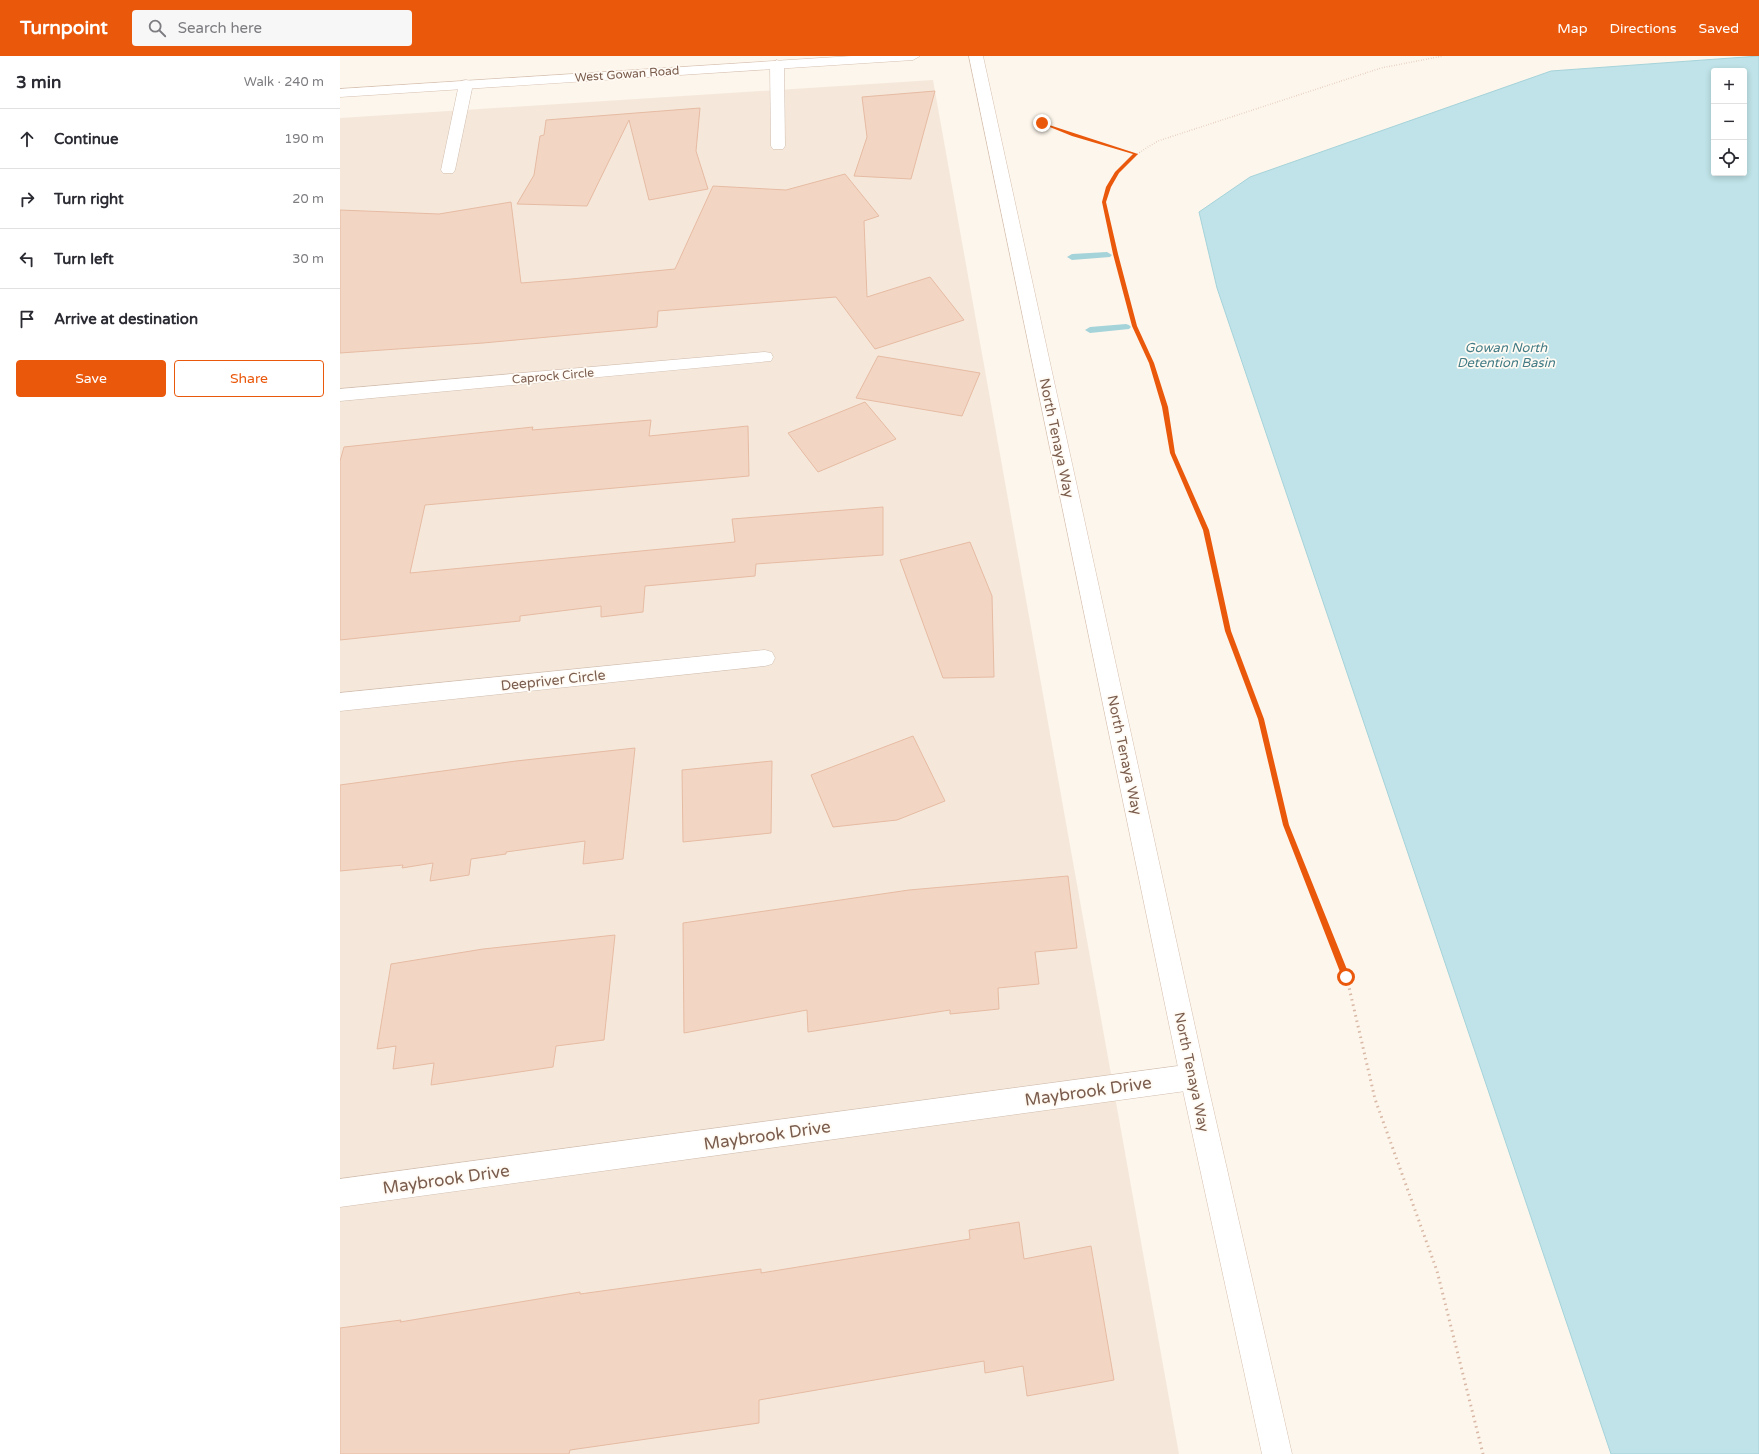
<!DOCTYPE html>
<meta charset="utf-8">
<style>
:root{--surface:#fff;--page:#f7f7f7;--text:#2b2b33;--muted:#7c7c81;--line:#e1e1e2;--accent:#ea580c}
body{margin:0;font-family:"Varela Round",sans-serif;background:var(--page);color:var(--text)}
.controls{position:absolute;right:12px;top:12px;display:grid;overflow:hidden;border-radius:4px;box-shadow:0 2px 6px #0003}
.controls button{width:36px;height:36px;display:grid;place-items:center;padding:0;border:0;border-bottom:1px solid var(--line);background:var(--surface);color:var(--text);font:20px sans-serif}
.stop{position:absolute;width:12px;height:12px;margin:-9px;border:3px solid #ea580c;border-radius:50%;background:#fff}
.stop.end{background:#ea580c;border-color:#fff;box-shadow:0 1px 4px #0008}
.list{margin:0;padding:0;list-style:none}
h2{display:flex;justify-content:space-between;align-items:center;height:52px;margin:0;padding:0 16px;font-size:17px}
h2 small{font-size:13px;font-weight:400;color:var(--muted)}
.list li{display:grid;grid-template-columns:26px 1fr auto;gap:12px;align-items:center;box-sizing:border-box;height:60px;padding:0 16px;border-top:1px solid var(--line)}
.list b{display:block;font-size:15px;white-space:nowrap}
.list em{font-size:13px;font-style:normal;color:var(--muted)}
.actions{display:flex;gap:8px;padding:12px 16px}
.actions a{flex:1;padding:9px 0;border:1px solid var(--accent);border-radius:4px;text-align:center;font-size:14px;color:var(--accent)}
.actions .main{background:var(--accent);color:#fff}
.icon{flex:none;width:22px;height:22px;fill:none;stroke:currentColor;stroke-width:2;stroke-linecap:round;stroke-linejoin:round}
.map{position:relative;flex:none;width:1419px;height:1398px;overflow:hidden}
header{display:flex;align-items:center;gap:24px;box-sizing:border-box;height:56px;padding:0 20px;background:var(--accent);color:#fff}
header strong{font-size:19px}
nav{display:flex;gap:22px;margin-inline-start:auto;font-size:14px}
.search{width:280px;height:36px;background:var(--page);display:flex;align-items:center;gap:10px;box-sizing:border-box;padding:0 14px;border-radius:4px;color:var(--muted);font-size:15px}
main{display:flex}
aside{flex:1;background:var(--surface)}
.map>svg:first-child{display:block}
.residential{fill:#f5e8da}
.water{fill:#bfe3e8;stroke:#a5d3da;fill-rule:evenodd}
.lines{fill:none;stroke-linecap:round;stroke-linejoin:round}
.stream{fill:#a5d3da;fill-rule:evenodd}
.building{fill:#f3d5c3;stroke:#e6bba3}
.street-casing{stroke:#d1beb0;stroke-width:1}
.secondary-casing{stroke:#d6c0b0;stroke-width:1}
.path-far3{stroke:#d9b8a5;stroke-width:1.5;stroke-dasharray:0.5 2;stroke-linecap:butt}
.path-far2{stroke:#d9b8a5;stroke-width:2;stroke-dasharray:1 2.5;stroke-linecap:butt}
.path-far1{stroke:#d9b8a5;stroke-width:2.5;stroke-dasharray:1 3;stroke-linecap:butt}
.path{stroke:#d9b8a5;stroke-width:3;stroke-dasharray:1.5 4;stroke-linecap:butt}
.street{fill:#fff;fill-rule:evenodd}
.secondary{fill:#fff;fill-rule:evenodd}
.route{fill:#ea580c}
.labels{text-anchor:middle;stroke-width:3.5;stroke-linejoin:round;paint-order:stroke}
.far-street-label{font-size:12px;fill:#7a5c4d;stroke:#fffaf3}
.far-water-label{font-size:13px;font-style:italic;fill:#437c86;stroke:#fffaf3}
.street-label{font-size:14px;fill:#7a5c4d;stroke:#fffaf3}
.near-street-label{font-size:17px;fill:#7a5c4d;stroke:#fffaf3}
</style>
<header>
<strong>Turnpoint</strong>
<div class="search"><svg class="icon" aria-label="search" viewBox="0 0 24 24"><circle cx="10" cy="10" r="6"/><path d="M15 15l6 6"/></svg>Search here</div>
<nav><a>Map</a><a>Directions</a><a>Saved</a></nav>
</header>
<main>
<aside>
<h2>3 min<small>Walk · 240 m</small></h2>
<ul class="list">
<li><svg class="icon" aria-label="ahead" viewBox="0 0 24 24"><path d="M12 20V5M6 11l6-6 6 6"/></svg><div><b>Continue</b></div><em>190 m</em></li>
<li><svg class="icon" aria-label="right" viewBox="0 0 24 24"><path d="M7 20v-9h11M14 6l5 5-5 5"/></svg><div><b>Turn right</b></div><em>20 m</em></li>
<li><svg class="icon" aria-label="left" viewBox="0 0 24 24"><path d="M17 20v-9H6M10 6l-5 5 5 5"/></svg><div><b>Turn left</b></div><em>30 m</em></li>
<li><svg class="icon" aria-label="arrive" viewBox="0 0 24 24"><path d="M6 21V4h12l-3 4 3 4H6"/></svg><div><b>Arrive at destination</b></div></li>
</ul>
<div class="actions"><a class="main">Save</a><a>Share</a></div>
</aside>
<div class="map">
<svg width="1419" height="1398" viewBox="0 0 1419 1398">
<rect width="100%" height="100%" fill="#fdf6ec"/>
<polygon class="residential" points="593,24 839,1398 0,1398 0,62"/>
<path class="water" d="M 1419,0 L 1419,1398 L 1271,1398 L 877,232 L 859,156 L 910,121 L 1211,15 ZM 1374,15 L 1404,15 L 1404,117 L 1374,117 Z"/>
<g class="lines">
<g class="stream">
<polygon points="767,196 772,199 770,201 732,204 727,201 732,198"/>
<polygon points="786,268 789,269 791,271 789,273 750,277 745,274 750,271"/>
</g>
</g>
<g class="building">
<polygon points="595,35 571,123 514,120 527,81 522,41"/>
<polygon points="360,52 356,95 368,133 309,144 289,64 247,150 177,148 194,119 200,80 204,79 206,64"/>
<polygon points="505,118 539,160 524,165 527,241 590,221 624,264 535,293 496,241 318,255 317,271 143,287 0,297 0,154 99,158 171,146 181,227 231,223 335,213 373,130 446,134"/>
<polygon points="538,300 640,317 622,360 516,342"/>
<polygon points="525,346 556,383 478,416 448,377"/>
<polygon points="311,364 309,380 408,370 409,420 85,449 70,517 395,486 392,463 543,451 543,499 416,508 415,520 305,530 303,556 261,561 261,550 180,560 180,565 0,584 0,405 4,391 193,371 192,374"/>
<polygon points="630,486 652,540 654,621 603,622 560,504"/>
<polygon points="573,680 605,745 557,764 493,771 471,719"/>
<polygon points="295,692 283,803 243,808 245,785 166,796 166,798 131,803 129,819 90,825 93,807 62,812 63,809 0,815 0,729 176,705"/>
<polygon points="432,705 431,777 343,786 342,714"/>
<polygon points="728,820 737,892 695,896 699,928 658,932 659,953 610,958 610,954 468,976 467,954 344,977 343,867 569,834"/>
<polygon points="275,879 264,984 216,990 213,1011 91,1029 94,1007 53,1013 56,990 37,993 51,908 143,893"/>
<polygon points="679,1166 684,1203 751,1190 774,1324 687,1340 683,1310 645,1317 644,1305 419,1344 419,1367 230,1394 229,1398 0,1398 0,1272 61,1264 60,1266 240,1236 240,1238 421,1213 421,1217 630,1183 629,1174"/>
</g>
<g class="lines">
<g class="street-casing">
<g id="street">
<polygon points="437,4 444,8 445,90 443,93 433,93 431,90 430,8"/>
<polygon points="126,24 131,25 133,28 115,114 113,117 103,117 101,114 119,28 121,25"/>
<polygon points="425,296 431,297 433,301 431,305 0,345 0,333"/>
<polygon points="425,594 432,596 435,602 432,608 425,610 0,655 0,637"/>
<polygon points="853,1008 862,1012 866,1021 862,1030 853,1034 0,1151 0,1123"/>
</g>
</g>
<g class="secondary-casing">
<g id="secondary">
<polygon points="512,0 580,0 573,4 0,41 0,33"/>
<polygon points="629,0 643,0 866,1021 952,1398 922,1398 840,1021"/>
</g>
</g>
<g class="path-far3">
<polyline points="702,67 733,79 796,98"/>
<path d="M 789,246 C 784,228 762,157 765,144 C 771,115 794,99 818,85 L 1041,12 L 1103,0"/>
</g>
<polyline class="path-far2" points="788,245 795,270 811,307 825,351 832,397 866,474 883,550"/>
<polyline class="path-far1" points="882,549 888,575 921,663 946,769 1008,928"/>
<polyline class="path" points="1008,927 1035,1043 1097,1215 1143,1398"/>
<use href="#street" class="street"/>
<use href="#secondary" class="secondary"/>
</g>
<polygon class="route" points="700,66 798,98 779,117 771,131 766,146 778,198 797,270 814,307 828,351 835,397 869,474 891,575 924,663 949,769 1010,921 1006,924 1002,921 943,769 918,663 885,575 863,474 830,397 822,351 809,307 792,270 773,198 762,146 766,131 775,116 793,98 732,80 700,67"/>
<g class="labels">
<g class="far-street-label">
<text transform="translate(287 18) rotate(-4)" y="4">West Gowan Road</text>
<text transform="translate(213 320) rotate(-5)" y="4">Caprock Circle</text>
</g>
<g class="far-water-label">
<text x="1166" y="296">Gowan North<tspan x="1166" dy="15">Detention Basin</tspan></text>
</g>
<g class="street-label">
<text transform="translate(717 382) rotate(78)" y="5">North Tenaya Way</text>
<text transform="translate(213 624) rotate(-6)" y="5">Deepriver Circle</text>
<text transform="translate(785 699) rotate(78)" y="5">North Tenaya Way</text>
<text transform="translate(852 1016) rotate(78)" y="5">North Tenaya Way</text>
</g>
<g class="near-street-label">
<text transform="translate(748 1035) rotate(-8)" y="6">Maybrook Drive</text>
<text transform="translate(427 1079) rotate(-8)" y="6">Maybrook Drive</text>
<text transform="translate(106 1123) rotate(-8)" y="6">Maybrook Drive</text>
</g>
</g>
</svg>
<div class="controls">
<button>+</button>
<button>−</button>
<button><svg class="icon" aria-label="locate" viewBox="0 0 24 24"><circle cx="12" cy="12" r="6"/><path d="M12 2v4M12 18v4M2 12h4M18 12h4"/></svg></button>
</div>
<div class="stop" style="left:1006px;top:921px"></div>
<div class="stop end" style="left:702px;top:67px"></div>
</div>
</main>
